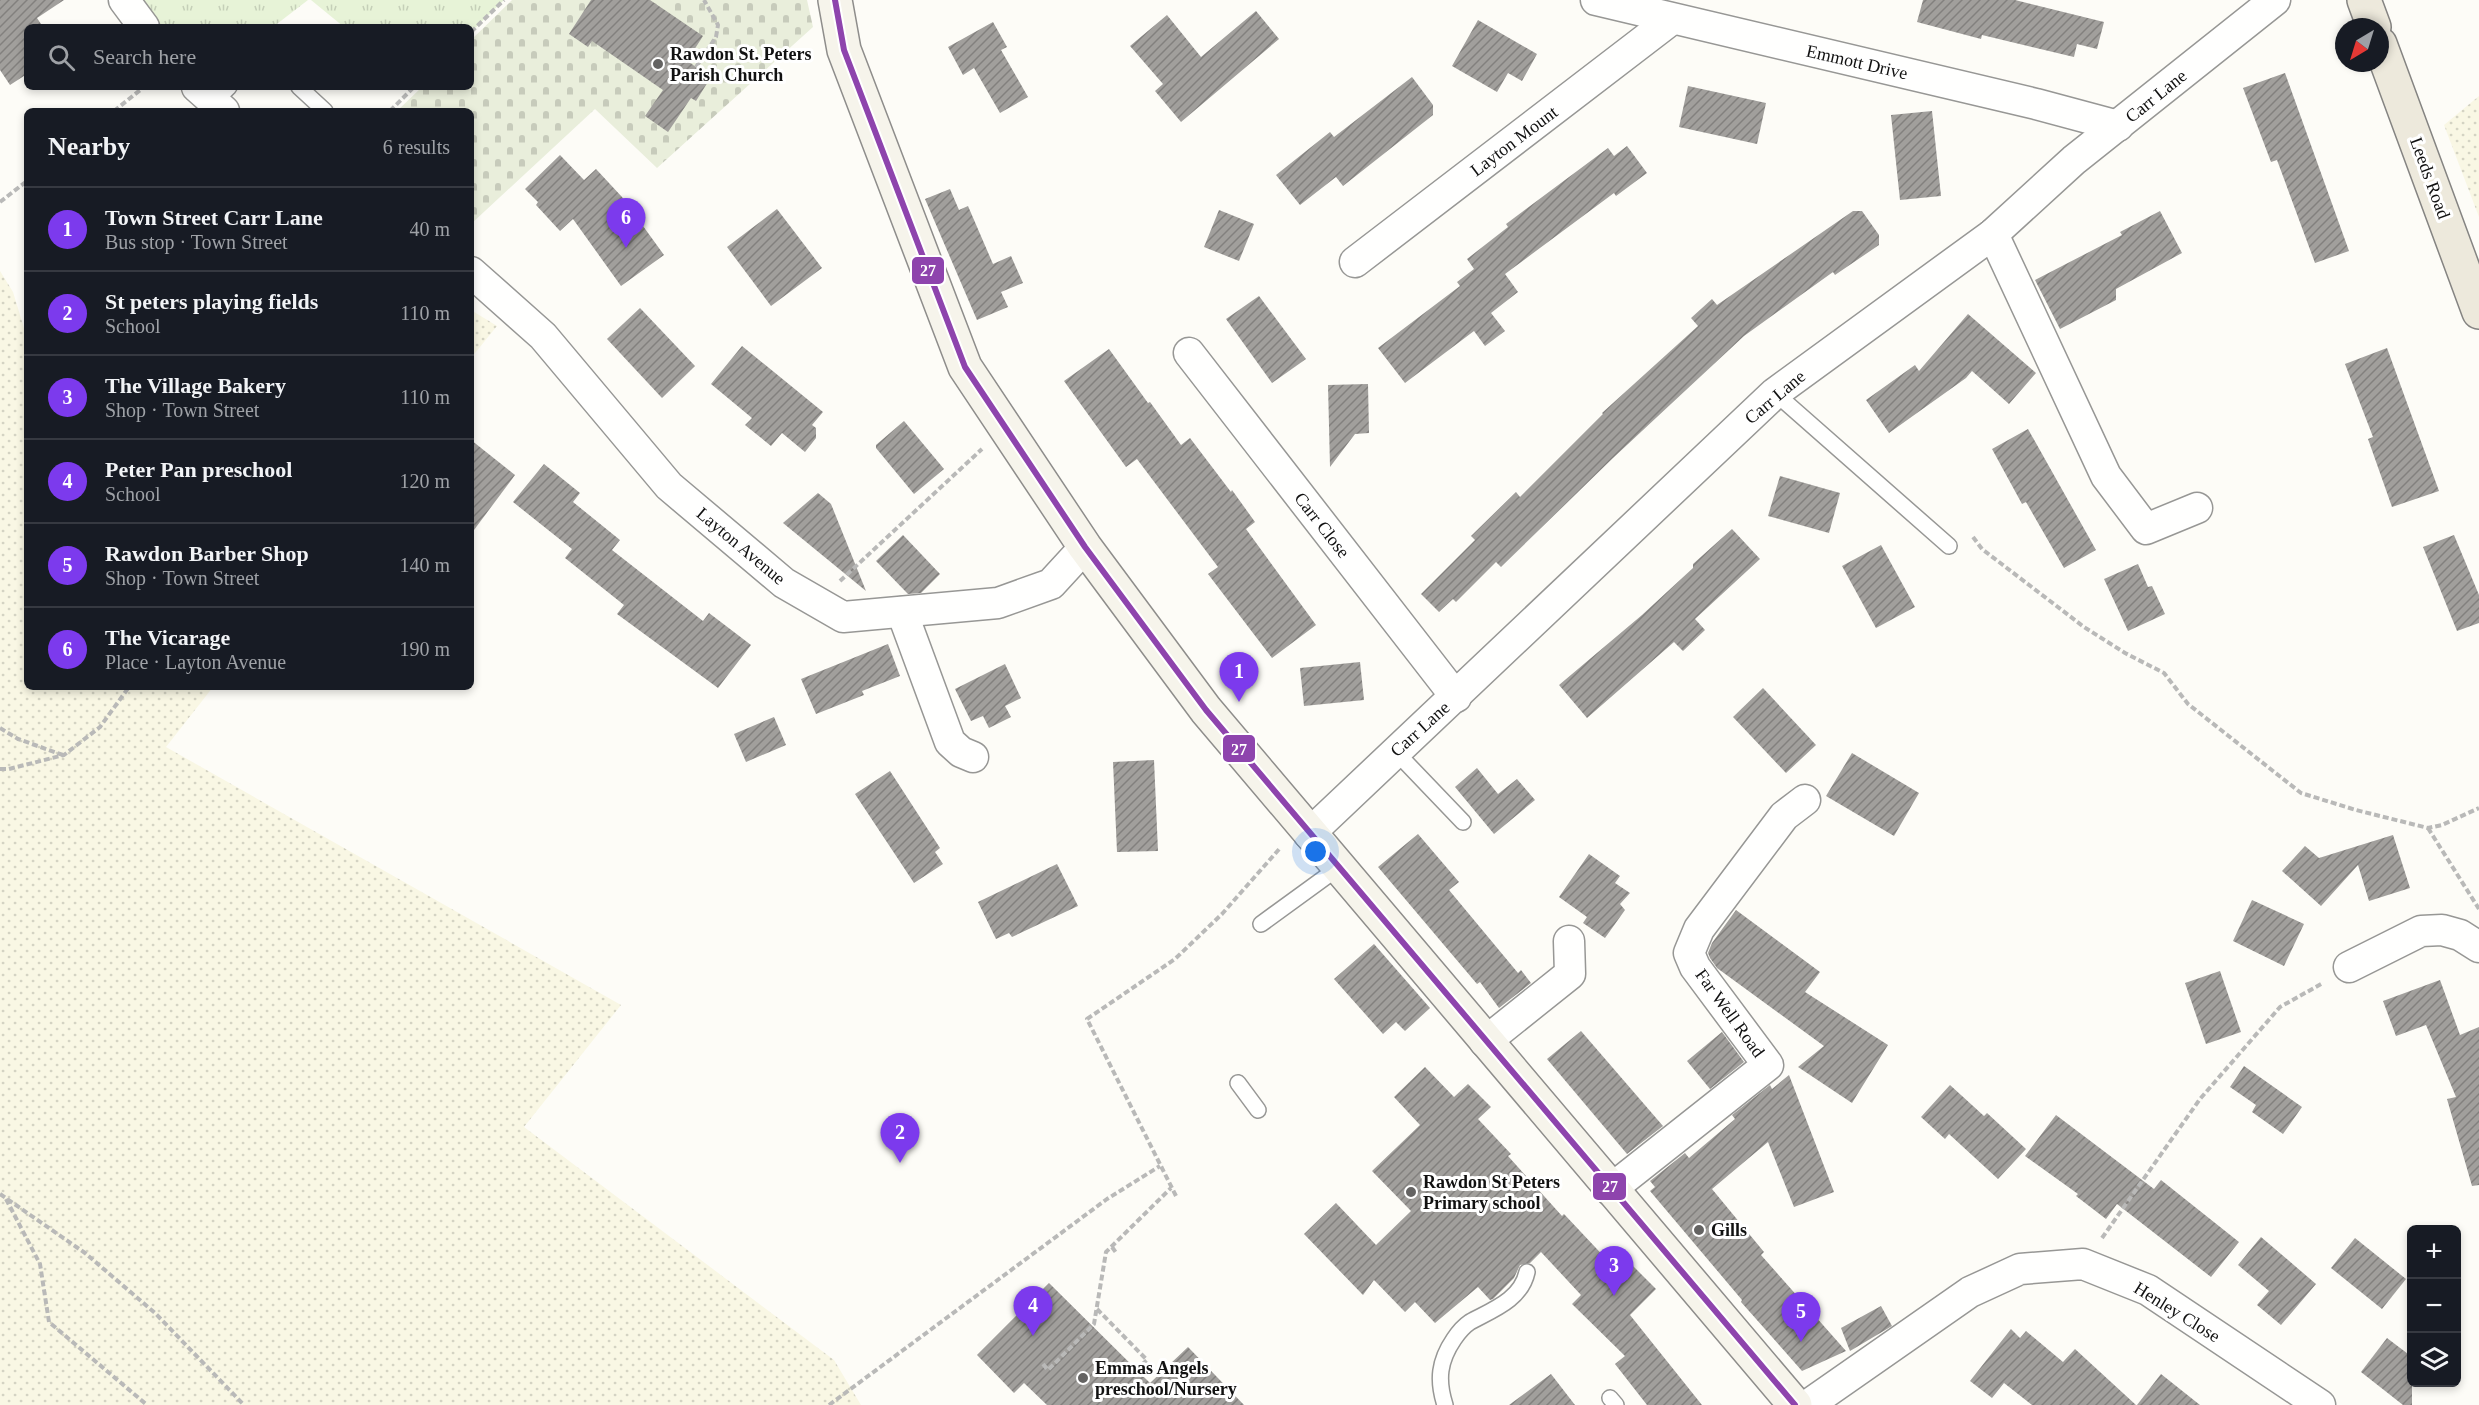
<!DOCTYPE html>
<meta charset="utf-8">
<style>
:root{--surface:#171b24;--page:#242831;--text:#f1f3f6;--muted:#9ea1a6;--line:#363941;--accent:#7c3aed}
body{margin:0;font-family:Georgia,serif;background:var(--page);color:var(--text)}
.controls{position:absolute;right:18px;bottom:18px;display:grid;overflow:hidden;border-radius:9px;box-shadow:0 3px 9px #0003}
.controls button{width:54px;height:54px;display:grid;place-items:center;padding:0;border:0;border-bottom:2px solid var(--line);background:var(--surface);color:var(--text);font:30px sans-serif}
.compass{position:absolute;left:2335px;top:18px;width:54px;height:54px;border-radius:50%;background:var(--surface);box-shadow:0 3px 9px #0003;rotate:218deg}
.you{position:absolute;left:1316px;top:852px;width:21px;height:21px;margin:-15px;border:4px solid #fff;border-radius:50%;background:#1a73e8;box-shadow:0 0 0 9px #1a73e833}
.badge{display:grid;place-items:center;width:39px;height:39px;border-radius:50%;background:var(--accent);color:#fff;font-size:20px;font-weight:700}
.pin{position:absolute;translate:-50% -50px;filter:drop-shadow(0 2px 3px #0008)}
.pin::after{content:'';position:absolute;top:32px;width:21px;height:18px;background:inherit;clip-path:polygon(0 0,100% 0,50% 100%)}
.list{margin:0;padding:0;list-style:none}
h2{display:flex;justify-content:space-between;align-items:center;height:78px;margin:0;padding:0 24px;font-size:26px}
h2 small{font-size:20px;font-weight:400;color:var(--muted)}
.list li{display:grid;grid-template-columns:39px 1fr auto;gap:18px;align-items:center;box-sizing:border-box;height:84px;padding:0 24px;border-top:2px solid var(--line)}
.list b{display:block;font-size:22px;white-space:nowrap}
.list p{margin:0;font-size:20px;white-space:nowrap;color:var(--muted)}
.list em{font-size:20px;font-style:normal;color:var(--muted)}
.icon{flex:none;width:33px;height:33px;fill:none;stroke:currentColor;stroke-width:2;stroke-linecap:round;stroke-linejoin:round}
.map{position:relative;flex:none;width:2479px;height:1405px;overflow:hidden}
.search{position:absolute;background:var(--surface);box-shadow:0 3px 9px #0003;left:24px;top:24px;width:450px;height:66px;display:flex;align-items:center;gap:15px;box-sizing:border-box;padding:0 21px;border-radius:9px;color:var(--muted);font-size:22px}
.panel{position:absolute;background:var(--surface);box-shadow:0 3px 9px #0003;left:24px;top:108px;width:450px;height:582px;border-radius:9px}
.map>svg:first-child{display:block}
.farmland{fill:url(#farmland-dots)}
.cemetery{fill:url(#cemetery-stones)}
.park{fill:url(#park-tufts)}
.building{fill:url(#building-hatch)}
.lines{fill:none;stroke-linecap:round;stroke-linejoin:round}
.lane-casing{stroke:#979795;stroke-width:18}
.street-casing{stroke:#979795;stroke-width:33}
.secondary-casing{stroke:#8e8d8b;stroke-width:36}
.primary-casing{stroke:#858482;stroke-width:36}
.path{stroke:#b9b9b8;stroke-width:4;stroke-dasharray:6 3;stroke-linecap:butt}
.lane{stroke:#fffffe;stroke-width:15}
.street{stroke:#fffffe;stroke-width:30}
.secondary{stroke:#f6f4eb;stroke-width:33}
.primary{stroke:#ede9dc;stroke-width:33}
.bus-1-casing{stroke:#fff;stroke-width:10}
.bus-1{stroke:#8e44ad;stroke-width:6}
.poi-dot{fill:#646362;stroke:#fff;stroke-width:2}
.labels{text-anchor:middle;stroke-width:6;stroke-linejoin:round;paint-order:stroke}
.poi-label{font-size:18px;font-weight:bold;fill:#111;stroke:#fff;text-anchor:start}
.street-label{font-size:18px;fill:#111;stroke:#fff}
.line-badge{stroke:#fff;stroke-width:2}
.badge-label{font-size:16px;text-anchor:middle;font-weight:bold;fill:#fff}
</style>
<div class="map">
<svg width="2479" height="1405" viewBox="0 0 2479 1405">
<defs>
<pattern id="farmland-dots" width="8" height="8" patternUnits="userSpaceOnUse" patternTransform="scale(1.5)"><rect width="8" height="8" fill="#f9f7e4"/><path d="M2 2h.1M6 6h.1" fill="none" stroke="#d4d3c3" stroke-width="1.8" stroke-linecap="round"/></pattern>
<pattern id="cemetery-stones" width="16" height="16" patternUnits="userSpaceOnUse" patternTransform="scale(1.5)"><rect width="16" height="16" fill="#e9eedb"/><path d="M2 7V4a2 2 0 0 1 4 0v3zM10 15v-3a2 2 0 0 1 4 0v3z" fill="#c7cbbb"/></pattern>
<pattern id="park-tufts" width="24" height="20" patternUnits="userSpaceOnUse" patternTransform="scale(1.5)"><rect width="24" height="20" fill="#e7f3d7"/><path d="M3 7l-1-3M5 7V3M7 7l1-3M15 17l-1-3M17 17v-4M19 17l1-3" fill="none" stroke="#c5cfb8"/></pattern>
<pattern id="building-hatch" width="6" height="6" patternUnits="userSpaceOnUse" patternTransform="scale(1.5)"><rect width="6" height="6" fill="#a19f9c"/><path d="M-1 1l2-2M0 6l6-6M5 7l2-2" fill="none" stroke="#82807e"/></pattern>
</defs>
<rect width="100%" height="100%" fill="#fdfcf7"/>
<g class="farmland">
<polygon points="2479,96 2479,217 2444,125"/>
<polygon points="0,271 13,292 27,338 27,687 213,687 166,747 621,1005 524,1127 834,1360 861,1405 0,1405"/>
<polygon points="471,310 497,326 471,358"/>
</g>
<polygon class="cemetery" points="512,0 807,0 813,27 657,168 595,109 471,224 471,111 397,111 422,87 471,87 471,40"/>
<g class="park">
<polygon points="133,0 308,0 273,27 152,27"/>
<polygon points="311,0 504,0 471,32 471,27 344,27"/>
</g>
<g class="building">
<polygon points="0,0 64,0 37,18 43,27 27,27 27,74 10,85 0,70"/>
<polygon points="591,0 650,0 703,36 687,61 711,77 696,101 691,98 668,132 645,116 663,90 592,41 588,47 569,34"/>
<polygon points="1923,0 2015,0 2104,22 2097,49 2077,44 2074,57 1982,35 1981,39 1917,22"/>
<polygon points="1256,11 1279,39 1181,122 1155,91 1163,84 1130,46 1167,15 1201,57"/>
<polygon points="1478,20 1537,54 1522,81 1508,73 1497,92 1452,66"/>
<polygon points="993,22 1007,47 1001,50 1028,97 1000,113 974,68 963,75 948,47"/>
<polygon points="2285,73 2349,251 2315,263 2277,160 2271,162 2243,88"/>
<polygon points="1412,77 1433,105 1433,115 1343,186 1336,177 1300,205 1276,175 1330,132 1334,137"/>
<polygon points="1688,86 1766,103 1757,144 1679,127"/>
<polygon points="1932,111 1941,196 1900,200 1891,115"/>
<polygon points="1627,146 1647,173 1616,196 1614,193 1505,274 1518,292 1491,313 1505,331 1485,346 1474,331 1405,383 1378,348 1460,286 1457,282 1474,269 1467,259 1508,227 1506,224 1608,148 1614,156"/>
<polygon points="560,155 584,180 596,169 622,197 664,255 621,286 573,219 560,231 536,205 538,202 525,189"/>
<polygon points="950,189 959,210 968,206 993,264 1011,256 1023,283 1001,292 1008,307 977,320 925,199"/>
<polygon points="777,209 822,268 771,306 727,247"/>
<polygon points="1219,210 1254,224 1239,261 1204,247"/>
<polygon points="1853,211 1862,211 1879,235 1879,245 1835,275 1833,272 1744,336 1613,458 1501,567 1496,562 1456,602 1453,599 1439,612 1421,594 1475,540 1471,536 1516,492 1520,497 1603,414 1602,413 1698,326 1691,318 1712,299 1717,305"/>
<polygon points="2160,211 2182,253 2116,289 2116,300 2060,329 2035,280 2122,235 2120,232"/>
<polygon points="1259,296 1306,359 1272,383 1226,319"/>
<polygon points="640,308 695,366 662,398 607,339"/>
<polygon points="1968,314 2036,373 2009,404 1972,371 1966,378 1889,433 1866,400 1915,365 1919,371"/>
<polygon points="742,346 823,412 812,425 816,428 816,438 805,452 782,433 771,446 745,425 752,418 711,384"/>
<polygon points="2387,348 2439,491 2392,507 2368,439 2373,437 2345,364"/>
<polygon points="1109,349 1148,403 1150,402 1181,445 1190,438 1231,492 1232,490 1255,522 1246,529 1316,625 1272,658 1208,574 1218,567 1137,459 1126,467 1064,381"/>
<polygon points="1368,384 1369,433 1355,434 1330,467 1328,385"/>
<polygon points="904,421 944,469 914,494 876,448 876,445"/>
<polygon points="2028,429 2096,550 2064,568 2026,502 2022,504 1992,449"/>
<polygon points="471,440 515,475 471,534"/>
<polygon points="544,464 580,493 573,502 620,540 612,550 703,621 709,613 751,645 718,688 617,614 624,605 565,558 572,549 513,502"/>
<polygon points="1780,476 1840,493 1829,533 1768,516"/>
<polygon points="818,493 831,504 866,591 783,523"/>
<polygon points="1732,529 1760,559 1695,619 1705,630 1683,651 1674,642 1587,718 1559,685 1642,615 1693,568 1693,564"/>
<polygon points="903,535 940,574 921,593 908,594 876,561"/>
<polygon points="2454,535 2479,595 2479,623 2457,631 2423,547"/>
<polygon points="1881,545 1915,607 1876,628 1842,566"/>
<polygon points="2138,564 2148,587 2152,586 2165,614 2128,631 2104,579"/>
<polygon points="888,644 900,676 862,691 864,695 816,714 801,679"/>
<polygon points="1360,662 1364,700 1304,706 1300,668"/>
<polygon points="1005,664 1021,698 1005,706 1011,717 989,728 983,716 971,721 955,689"/>
<polygon points="1763,688 1816,745 1786,773 1733,717"/>
<polygon points="774,717 786,745 746,762 734,734"/>
<polygon points="1852,753 1919,793 1894,836 1826,796"/>
<polygon points="1154,760 1158,851 1117,852 1113,762"/>
<polygon points="1477,768 1498,794 1517,779 1535,800 1494,834 1455,787"/>
<polygon points="890,771 940,848 935,852 943,864 914,883 855,794"/>
<polygon points="1418,834 1459,882 1449,890 1518,973 1521,970 1531,983 1499,1008 1480,982 1477,984 1378,867"/>
<polygon points="2393,835 2410,888 2369,901 2358,865 2321,906 2282,871 2305,846 2319,858"/>
<polygon points="1589,854 1620,876 1615,883 1630,893 1620,904 1625,910 1605,938 1583,923 1587,917 1559,897"/>
<polygon points="1057,864 1078,906 1012,937 1009,933 996,939 978,902"/>
<polygon points="2252,900 2304,924 2284,966 2233,941"/>
<polygon points="1736,910 1820,972 1805,992 1888,1045 1852,1103 1798,1067 1824,1046 1717,968 1710,958 1708,953 1712,943"/>
<polygon points="1374,944 1430,1008 1405,1031 1396,1022 1383,1034 1334,979"/>
<polygon points="2220,971 2241,1032 2206,1044 2185,983"/>
<polygon points="2440,980 2460,1035 2479,1027 2479,1185 2472,1186 2447,1099 2456,1097 2426,1025 2396,1036 2383,1001"/>
<polygon points="1581,1031 1663,1126 1627,1154 1547,1059"/>
<polygon points="1722,1032 1744,1062 1710,1089 1687,1061"/>
<polygon points="2244,1066 2302,1107 2283,1134 2252,1112 2256,1105 2230,1087"/>
<polygon points="1425,1067 1454,1097 1468,1084 1491,1107 1478,1119 1511,1154 1508,1156 1562,1216 1564,1214 1611,1264 1621,1254 1656,1289 1630,1315 1702,1405 1647,1405 1615,1364 1625,1356 1572,1304 1581,1295 1541,1252 1530,1263 1520,1265 1514,1278 1493,1299 1490,1300 1478,1287 1435,1323 1415,1302 1405,1312 1374,1280 1363,1295 1304,1234 1336,1203 1376,1245 1411,1211 1372,1171 1420,1125 1394,1097"/>
<polygon points="1789,1075 1834,1192 1794,1207 1768,1142 1712,1189 1764,1252 1761,1255 1846,1351 1802,1371 1741,1302 1742,1300 1650,1191 1655,1187 1650,1181 1685,1153 1689,1158 1735,1119 1732,1115 1770,1085 1772,1089"/>
<polygon points="1950,1085 1984,1116 1987,1113 2026,1149 1998,1179 1949,1134 1945,1139 1921,1117"/>
<polygon points="2056,1115 2154,1189 2161,1180 2239,1242 2211,1277 2117,1204 2106,1219 2076,1196 2078,1194 2025,1156"/>
<polygon points="2261,1237 2316,1284 2281,1325 2257,1305 2269,1291 2238,1265"/>
<polygon points="2355,1238 2406,1279 2382,1309 2331,1268"/>
<polygon points="1049,1283 1150,1383 1188,1347 1244,1405 1047,1405 1024,1383 1014,1393 977,1355"/>
<polygon points="1881,1306 1892,1326 1850,1351 1841,1328"/>
<polygon points="2011,1329 2020,1338 2026,1331 2063,1362 2075,1349 2136,1405 2032,1405 2004,1383 1992,1398 1970,1381"/>
<polygon points="2387,1338 2412,1357 2412,1405 2403,1405 2361,1372"/>
<polygon points="1551,1374 1575,1405 1509,1405"/>
<polygon points="2161,1374 2200,1405 2137,1405"/>
</g>
<g class="lines">
<g class="lane-casing">
<g id="lane">
<polyline points="299,87 325,111"/>
<polyline points="214,102 229,87"/>
<polyline points="1775,393 1949,546"/>
<polyline points="1395,751 1463,822"/>
<polyline points="1261,924 1338,868"/>
<polyline points="1238,1083 1258,1110"/>
<polyline points="1610,1398 1616,1405"/>
<path d="M 1445,1405 C 1437,1380 1439,1361 1454,1339 C 1458,1333 1464,1326 1470,1322 C 1492,1310 1521,1300 1527,1272"/>
</g>
</g>
<g class="street-casing">
<g id="street">
<polyline points="124,0 144,27"/>
<polyline points="1596,0 2036,104 2118,126"/>
<polyline points="197,87 224,111"/>
<polyline points="1993,234 2106,476 2146,529 2197,508"/>
<polyline points="1355,262 1672,19"/>
<polyline points="471,272 543,336 669,486 784,583 843,617 998,603 1051,584 1085,547"/>
<polyline points="1189,353 1456,697"/>
<polyline points="902,612 950,742 961,752 973,757"/>
<polyline points="1309,834 1775,393 1993,234 2074,160 2275,0"/>
<polyline points="2349,967 2421,931 2442,930 2460,935 2479,947"/>
<polyline points="1485,1042 1570,974 1569,941"/>
<polyline points="1610,1190 1768,1065 1695,967 1689,953 1699,929 1784,816 1805,800"/>
<polyline points="1808,1405 1970,1292 2020,1269 2083,1264 2148,1290 2320,1405"/>
</g>
</g>
<g class="secondary-casing">
<polyline id="secondary" points="835,0 844,50 965,367 1085,547 1206,710 1795,1405"/>
</g>
<g class="primary-casing">
<g id="primary">
<polyline points="2364,0 2374,27"/>
<polyline points="2380,44 2479,312"/>
</g>
</g>
<g class="path">
<polyline points="471,32 504,0"/>
<polyline points="696,67 716,37 718,25 704,0"/>
<polyline points="114,111 144,87"/>
<polyline points="390,111 414,87"/>
<polyline points="0,202 27,181"/>
<polyline points="1973,537 1982,549 2084,627 2125,653 2164,673 2188,704 2301,793 2356,810 2428,828 2442,825 2479,808"/>
<polyline points="840,581 982,449"/>
<polyline points="0,728 18,739 63,755"/>
<polyline points="0,769 9,769 64,755 100,727 129,687"/>
<polyline points="2428,828 2479,909"/>
<polyline points="0,1194 85,1253 155,1313 244,1405"/>
<polyline points="1176,1196 1087,1019 1175,959 1222,914 1281,847"/>
<polyline points="6,1199 40,1264 49,1322 147,1405"/>
<polyline points="2102,1238 2200,1099 2280,1007 2323,983"/>
<polyline points="1112,1247 1117,1254"/>
<polyline points="1097,1309 1147,1360 1129,1376 1124,1371"/>
<polyline points="1043,1364 1048,1370 1094,1324 1106,1252 1171,1188"/>
<polyline points="829,1405 1107,1199 1160,1166"/>
</g>
<use href="#lane" class="lane"/>
<use href="#street" class="street"/>
<use href="#secondary" class="secondary"/>
<use href="#primary" class="primary"/>
<g class="bus-1-casing">
<polyline id="bus-1" points="835,0 844,50 965,367 1085,547 1206,710 1795,1405"/>
</g>
<use href="#bus-1" class="bus-1"/>
</g>
<g class="poi-dot">
<circle cx="658" cy="64" r="6"/>
<circle cx="1411" cy="1192" r="6"/>
<circle cx="1699" cy="1230" r="6"/>
<circle cx="1083" cy="1378" r="6"/>
</g>
<g class="labels">
<g class="poi-label">
<text x="670" y="60">Rawdon St. Peters<tspan x="670" dy="21">Parish Church</tspan></text>
<text x="1423" y="1188">Rawdon St Peters<tspan x="1423" dy="21">Primary school</tspan></text>
<text x="1711" y="1236">Gills</text>
<text x="1095" y="1374">Emmas Angels<tspan x="1095" dy="21">preschool/Nursery</tspan></text>
</g>
<g class="street-label">
<text transform="translate(1857 62) rotate(13)" y="6">Emmott Drive</text>
<text transform="translate(2156 96) rotate(-39)" y="6">Carr Lane</text>
<text transform="translate(1514 141) rotate(-37)" y="6">Layton Mount</text>
<text transform="translate(2430 178) rotate(70)" y="6">Leeds Road</text>
<text transform="translate(1775 397) rotate(-40)" y="6">Carr Lane</text>
<text transform="translate(1322 525) rotate(52)" y="6">Carr Close</text>
<text transform="translate(741 546) rotate(40)" y="6">Layton Avenue</text>
<text transform="translate(1420 729) rotate(-42)" y="6">Carr Lane</text>
<text transform="translate(1730 1013) rotate(54)" y="6">Far Well Road</text>
<text transform="translate(2177 1312) rotate(32)" y="6">Henley Close</text>
</g>
</g>
<g class="line-badge">
<rect x="911" y="256" width="34" height="29" rx="6" fill="#8e44ad"/>
<rect x="1222" y="734" width="34" height="29" rx="6" fill="#8e44ad"/>
<rect x="1592" y="1172" width="35" height="29" rx="6" fill="#8e44ad"/>
</g>
<g class="badge-label">
<text x="928" y="276">27</text>
<text x="1239" y="755">27</text>
<text x="1610" y="1192">27</text>
</g>
</svg>
<div class="controls">
<button>+</button>
<button>−</button>
<button><svg class="icon" aria-label="layers" viewBox="0 0 24 24"><path d="M12 4l9 5-9 5-9-5zM3 14l9 5 9-5"/></svg></button>
</div>
<svg class="compass" viewBox="-18 -18 36 36"><path d="M0-13l5 13h-10z" fill="#e53935"/><path d="M0 13l5-13h-10z" fill="#9ea1a6"/></svg>
<div class="you"></div>
<div class="pin badge" style="left:1239px;top:702px">1</div>
<div class="pin badge" style="left:900px;top:1163px">2</div>
<div class="pin badge" style="left:1614px;top:1296px">3</div>
<div class="pin badge" style="left:1033px;top:1336px">4</div>
<div class="pin badge" style="left:1801px;top:1342px">5</div>
<div class="pin badge" style="left:626px;top:248px">6</div>
<div class="search"><svg class="icon" aria-label="search" viewBox="0 0 24 24"><circle cx="10" cy="10" r="6"/><path d="M15 15l6 6"/></svg>Search here</div>
<section class="panel">
<h2>Nearby<small>6 results</small></h2>
<ul class="list">
<li><span class="badge">1</span><div><b>Town Street Carr Lane</b><p>Bus stop · Town Street</p></div><em>40 m</em></li>
<li><span class="badge">2</span><div><b>St peters playing fields</b><p>School</p></div><em>110 m</em></li>
<li><span class="badge">3</span><div><b>The Village Bakery</b><p>Shop · Town Street</p></div><em>110 m</em></li>
<li><span class="badge">4</span><div><b>Peter Pan preschool</b><p>School</p></div><em>120 m</em></li>
<li><span class="badge">5</span><div><b>Rawdon Barber Shop</b><p>Shop · Town Street</p></div><em>140 m</em></li>
<li><span class="badge">6</span><div><b>The Vicarage</b><p>Place · Layton Avenue</p></div><em>190 m</em></li>
</ul>
</section>
</div>
